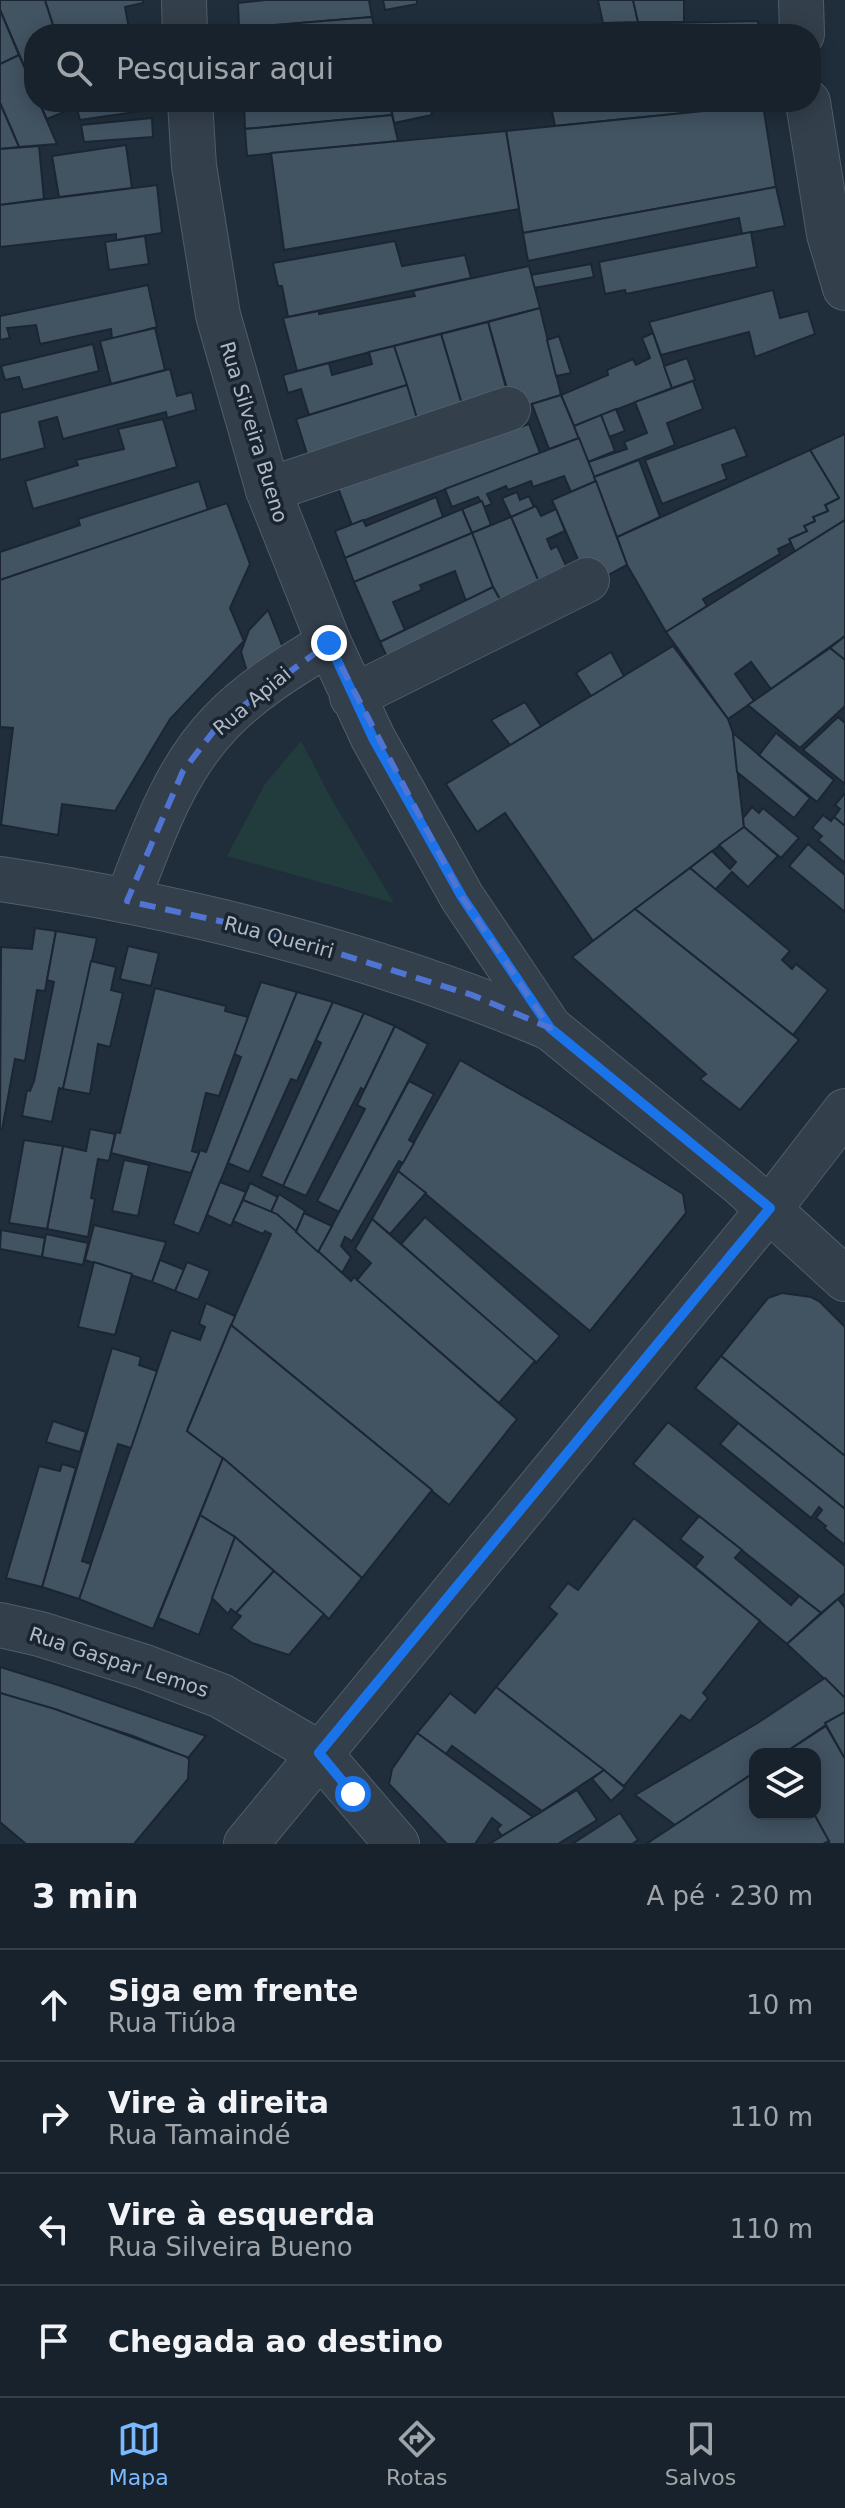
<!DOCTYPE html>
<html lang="pt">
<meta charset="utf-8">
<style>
:root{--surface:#18222c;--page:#252f38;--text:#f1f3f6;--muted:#9fa4a9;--line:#363f48;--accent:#7bb9ff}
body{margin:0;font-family:"DejaVu Sans",sans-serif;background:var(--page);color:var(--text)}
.controls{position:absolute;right:24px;bottom:24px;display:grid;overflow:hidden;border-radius:16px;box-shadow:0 4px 20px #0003}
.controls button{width:72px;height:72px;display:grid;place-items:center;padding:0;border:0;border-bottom:2px solid var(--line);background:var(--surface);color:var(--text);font:40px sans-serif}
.stop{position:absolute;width:24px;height:24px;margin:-18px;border:6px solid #1a73e8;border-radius:50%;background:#fff}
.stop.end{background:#1a73e8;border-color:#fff;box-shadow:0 2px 8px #0008}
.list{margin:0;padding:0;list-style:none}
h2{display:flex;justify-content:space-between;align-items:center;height:104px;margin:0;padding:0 32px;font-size:34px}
h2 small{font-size:26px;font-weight:400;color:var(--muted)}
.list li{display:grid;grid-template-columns:52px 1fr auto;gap:24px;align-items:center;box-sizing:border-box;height:112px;padding:0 32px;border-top:2px solid var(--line)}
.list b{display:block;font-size:30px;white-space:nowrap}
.list p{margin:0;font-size:26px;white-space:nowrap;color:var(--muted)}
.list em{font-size:26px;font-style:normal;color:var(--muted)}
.icon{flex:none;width:44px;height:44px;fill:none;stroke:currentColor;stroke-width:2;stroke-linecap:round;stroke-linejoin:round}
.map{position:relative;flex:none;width:845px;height:1844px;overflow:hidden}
.search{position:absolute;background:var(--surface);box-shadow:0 4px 20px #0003;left:24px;right:24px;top:24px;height:88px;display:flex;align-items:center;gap:20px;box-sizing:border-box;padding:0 28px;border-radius:32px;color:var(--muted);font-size:30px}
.sheet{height:552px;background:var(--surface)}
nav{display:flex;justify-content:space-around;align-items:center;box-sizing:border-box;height:112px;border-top:2px solid var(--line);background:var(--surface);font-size:22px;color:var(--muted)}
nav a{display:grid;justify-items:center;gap:4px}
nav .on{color:var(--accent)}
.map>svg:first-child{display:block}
.green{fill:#223b3c}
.building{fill:#425362;stroke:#1b2632;stroke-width:2}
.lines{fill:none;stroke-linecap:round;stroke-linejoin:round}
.minor-casing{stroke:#515d69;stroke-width:46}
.minor{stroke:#333f4b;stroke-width:44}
.route{stroke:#1a73e8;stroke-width:10}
.marked{fill:none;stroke:#5074d2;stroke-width:6;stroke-dasharray:16 10;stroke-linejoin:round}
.labels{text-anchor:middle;stroke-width:7;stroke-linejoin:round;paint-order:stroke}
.street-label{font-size:20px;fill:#aebac7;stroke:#19242f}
</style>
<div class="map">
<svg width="845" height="1844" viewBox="0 0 845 1844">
<rect width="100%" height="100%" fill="#202e3b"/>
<polygon class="green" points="301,741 332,800 394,903 227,856 265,784"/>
<g class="building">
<polygon points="0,0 45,0 56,34 34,34 34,89 0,10"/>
<polygon points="45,0 143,0 143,3 125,7 130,34 56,34"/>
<polygon points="266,0 369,0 372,17 239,28 238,3"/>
<polygon points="383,0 417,0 417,4 385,10"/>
<polygon points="598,0 633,0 638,22 603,23"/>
<polygon points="633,0 684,0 684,22 638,22"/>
<polygon points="0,10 19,55 0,64"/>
<polygon points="372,17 376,34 240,34 239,28"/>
<polygon points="758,21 759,34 537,34 535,26"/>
<polygon points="414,26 415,34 376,34"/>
<polygon points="19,55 34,89 34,102 39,102 57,144 19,147 0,103 0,64"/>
<polygon points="39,102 75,102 76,107 47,119"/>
<polygon points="75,102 140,102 142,111 80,120"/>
<polygon points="267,102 390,102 392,115 245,129 244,104"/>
<polygon points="390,102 429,102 432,115 394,123"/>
<polygon points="550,102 763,102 763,105 555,126"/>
<polygon points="0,103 19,147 0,149"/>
<polygon points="763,105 776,187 523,233 506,131"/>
<polygon points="392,115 398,141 247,156 245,129"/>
<polygon points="152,118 153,137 84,142 81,125"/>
<polygon points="506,131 519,209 284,250 271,153"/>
<polygon points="126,145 132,188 59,197 52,156"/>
<polygon points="39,146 44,199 0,205 0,149"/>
<polygon points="157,185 162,233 116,240 116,234 0,247 0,205"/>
<polygon points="776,187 785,226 742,234 739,218 528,261 523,233"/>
<polygon points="751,232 757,267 626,294 625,290 605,294 599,262"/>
<polygon points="145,236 149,264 109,270 105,242"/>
<polygon points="395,241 402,266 465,255 471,278 288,317 282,286 278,286 273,263"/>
<polygon points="591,264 594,277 534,288 531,275"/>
<polygon points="529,266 540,308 297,371 283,318 319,311 319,314 415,296 413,291"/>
<polygon points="148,285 157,327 112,339 111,329 40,344 36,325 7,328 10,338 0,340 0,316"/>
<polygon points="773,290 780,318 808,311 815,334 755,357 749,332 661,355 649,322"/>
<polygon points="540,308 561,395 513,410 488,322"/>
<polygon points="488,322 508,395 463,408 441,334"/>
<polygon points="155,328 165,370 111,384 100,341"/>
<polygon points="653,333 672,388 574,426 561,395 608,375 607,370 633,359 636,365 650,358 642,338"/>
<polygon points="441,334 463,408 418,422 394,346"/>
<polygon points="559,336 571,373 556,376 547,340"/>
<polygon points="93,344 99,371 23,390 19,377 5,380 1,366"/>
<polygon points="394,346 407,385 309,415 301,389 288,393 283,375 329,363 332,375 372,364 369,352"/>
<polygon points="687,358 695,380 672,388 664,366"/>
<polygon points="170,369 177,396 192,392 196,410 167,418 166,412 63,439 57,417 39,422 45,448 0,460 0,413"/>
<polygon points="693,381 703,409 667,423 675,445 594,477 588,462 627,449 624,442 647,433 635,402"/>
<polygon points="407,385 418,422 308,457 296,419"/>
<polygon points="561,395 579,438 549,449 532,404"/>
<polygon points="616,409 625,431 609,437 601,415"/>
<polygon points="601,415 615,451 588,462 574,426"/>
<polygon points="163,419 177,467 33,509 25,481 78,465 76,460 124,449 118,429"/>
<polygon points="529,424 540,453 352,525 338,488"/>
<polygon points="735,427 747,456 722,465 727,479 662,504 645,460"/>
<polygon points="845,434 845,520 795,552 789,539 807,531 804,526 815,521 813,517 828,511 825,505 839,498 810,450"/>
<polygon points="579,438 596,481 571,492 564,476 533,487 531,481 508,490 506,486 487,494 492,504 484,507 478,497 452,507 445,489"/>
<polygon points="810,450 839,498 825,505 828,511 813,517 815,521 804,526 807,531 789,539 791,543 778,549 780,554 703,599 707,606 666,632 627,565 617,537"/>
<polygon points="639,460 660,517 617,537 594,477"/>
<polygon points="199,481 208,510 0,580 0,552 80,525 78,519"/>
<polygon points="596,481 627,565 601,579 583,571 552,500"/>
<polygon points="517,492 520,500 529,496 534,507 511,517 502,498"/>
<polygon points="436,497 443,517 345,558 335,531 363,520 366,526"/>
<polygon points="482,501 491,525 472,533 462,509"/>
<polygon points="227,503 250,564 230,608 244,641 170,719 115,811 62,804 58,835 1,825 13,728 0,727 0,580"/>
<polygon points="536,506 541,516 556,509 565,531 547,539 551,549 557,546 570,574 541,587 511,517"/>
<polygon points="462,509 472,533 354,582 345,558"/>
<polygon points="511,517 545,596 508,614 493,587 472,533"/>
<polygon points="845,520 845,636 771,689 751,662 735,674 754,701 728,719 666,632"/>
<polygon points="472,533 493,587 466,601 455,571 420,585 422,590 393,602 405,630 380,642 354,582"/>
<polygon points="493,587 508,614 393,670 380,642"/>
<polygon points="268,610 286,655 249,678 241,652 249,630"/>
<polygon points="845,636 845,660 830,648"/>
<polygon points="673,646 728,719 733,733 744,827 593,941 505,813 477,832 446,784"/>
<polygon points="830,648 845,660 845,706 800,748 748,705"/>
<polygon points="611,652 624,676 591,696 576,673"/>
<polygon points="525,702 541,726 510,745 491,720"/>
<polygon points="838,717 845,723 845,784 803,750"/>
<polygon points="733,733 810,798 794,818 737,772"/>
<polygon points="776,733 834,780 817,802 759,755"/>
<polygon points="845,793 845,826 834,817 840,809 835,805"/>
<polygon points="752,807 759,813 763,808 799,838 781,858 744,827 743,818"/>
<polygon points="823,815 831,821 834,817 845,826 845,863 818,840 822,836 812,828"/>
<polygon points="744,827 778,856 748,887 732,872 715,890 690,868 712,851 730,869 736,862 719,845"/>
<polygon points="808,844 845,875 845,912 789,866"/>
<polygon points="690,868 790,951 782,960 792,969 796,964 828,990 793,1035 635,909"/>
<polygon points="635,909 799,1040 740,1110 700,1079 706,1074 572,957"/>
<polygon points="35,928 56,931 45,991 37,990 25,1061 15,1059 2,1130 0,1129 1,947 32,949"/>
<polygon points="56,931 97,938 63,1089 59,1088 52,1122 22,1116 27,1090 30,1091 34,1081 54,982 47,980"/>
<polygon points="128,946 159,953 151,986 120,979"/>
<polygon points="91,961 116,967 111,990 123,993 110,1047 98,1044 90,1094 63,1089"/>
<polygon points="261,982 297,992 199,1234 173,1224 200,1150 206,1152 241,1057 234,1054"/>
<polygon points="155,988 226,1006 225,1011 248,1017 219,1096 206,1093 192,1151 199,1153 191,1173 111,1153 116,1132 120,1133"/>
<polygon points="297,992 333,1002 297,1081 291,1079 249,1172 228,1163"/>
<polygon points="333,1002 364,1013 283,1186 261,1176 321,1043 316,1040"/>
<polygon points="364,1013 395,1026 364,1090 361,1088 306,1196 283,1186"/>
<polygon points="395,1026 428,1044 339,1212 317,1201 365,1109 357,1105"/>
<polygon points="460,1060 546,1109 683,1194 686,1213 590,1331 398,1171"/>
<polygon points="409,1081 434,1094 409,1140 414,1143 403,1163 399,1161 352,1241 345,1237 341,1246 351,1257 342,1273 318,1252"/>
<polygon points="90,1129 115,1134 109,1161 98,1159 91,1198 95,1199 88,1237 47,1229 63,1146 86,1151"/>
<polygon points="24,1140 63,1146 47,1229 9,1223"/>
<polygon points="124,1160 149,1165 138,1216 112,1211"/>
<polygon points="398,1171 426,1193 390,1234 372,1219"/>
<polygon points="220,1182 246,1192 231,1226 207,1215"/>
<polygon points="250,1183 278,1197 271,1212 243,1200"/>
<polygon points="279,1194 305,1211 296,1232 271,1212"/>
<polygon points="243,1200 277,1214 351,1281 354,1277 517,1419 449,1505 231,1325 271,1234 265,1231 263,1234 233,1221"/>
<polygon points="304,1213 332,1226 318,1252 296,1232"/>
<polygon points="425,1217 560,1336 536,1363 401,1244"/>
<polygon points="372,1219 535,1361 499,1403 357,1280 371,1263 355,1249"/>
<polygon points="94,1225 166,1242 152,1282 85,1260"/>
<polygon points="1,1230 45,1238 42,1257 0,1249"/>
<polygon points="46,1234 88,1243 83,1265 42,1257"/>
<polygon points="160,1260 185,1270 175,1291 152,1282"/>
<polygon points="94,1262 132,1274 115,1335 78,1327"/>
<polygon points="187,1262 210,1271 198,1300 175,1291"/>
<polygon points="782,1293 811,1297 819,1301 845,1327 845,1456 721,1356 768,1298"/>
<polygon points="206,1303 235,1316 187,1431 223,1458 153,1629 79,1599 171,1330 200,1340 205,1327 199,1324"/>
<polygon points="231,1325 432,1490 362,1578 225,1460 187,1431"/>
<polygon points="112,1348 141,1357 139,1365 157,1371 131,1448 118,1444 82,1561 91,1564 79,1599 42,1587"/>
<polygon points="721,1356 845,1456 845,1509 695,1388"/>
<polygon points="53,1421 86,1432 80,1452 46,1442"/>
<polygon points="668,1422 845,1566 845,1593 821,1613 633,1464"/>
<polygon points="738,1423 845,1509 845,1545 824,1528 826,1526 816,1518 822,1510 819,1507 811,1518 720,1444"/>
<polygon points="223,1458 362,1578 329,1619 235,1537 200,1515"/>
<polygon points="62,1464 76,1468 42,1587 6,1578 39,1466 60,1471"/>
<polygon points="200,1515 235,1537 199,1635 158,1618"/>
<polygon points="699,1516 742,1550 735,1558 791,1605 799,1596 821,1613 787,1644 695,1567 703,1557 680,1539"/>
<polygon points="634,1518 760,1621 703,1693 708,1698 690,1721 681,1715 624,1786 496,1687 557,1614 549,1607 568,1583 578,1590"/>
<polygon points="235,1537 274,1571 236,1613 231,1609 228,1614 212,1598"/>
<polygon points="274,1571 324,1614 289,1655 252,1643 231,1628 241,1616 236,1613"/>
<polygon points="838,1599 845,1608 845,1698 787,1644"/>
<polygon points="0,1667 58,1685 206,1736 188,1758 133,1736 0,1693"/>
<polygon points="825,1678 845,1698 845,1712 783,1754 755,1754 755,1772 675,1825 635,1795 756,1724"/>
<polygon points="496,1687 604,1770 542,1811 452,1746 446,1754 417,1733 450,1693 475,1713"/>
<polygon points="0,1693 55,1709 187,1757 189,1760 188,1779 134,1844 26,1844 0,1822"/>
<polygon points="845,1712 845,1759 825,1723"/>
<polygon points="826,1726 845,1759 845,1844 830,1844 814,1814 815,1754 783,1754"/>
<polygon points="417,1733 533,1817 502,1836 497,1829 501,1825 492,1818 475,1844 447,1844 389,1784 392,1769"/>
<polygon points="604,1770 625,1788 611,1801 592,1779"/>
<polygon points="755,1772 755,1814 814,1814 829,1841 823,1844 646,1844"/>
<polygon points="577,1790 597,1820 558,1844 489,1844"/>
<polygon points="620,1813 638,1840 632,1844 572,1844"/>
</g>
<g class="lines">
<g class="minor-casing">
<g id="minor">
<polyline points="184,0 185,34"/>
<polyline points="801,0 802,34"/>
<polyline points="190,102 194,166 218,315 268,490 329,643 373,738 462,897 550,1028 741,1184 845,1279"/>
<polyline points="808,102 829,234 845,288"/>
<polyline points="268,490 508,409"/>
<polyline points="352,697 587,580"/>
<path d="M 0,879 C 188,907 374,954 550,1028"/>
<path d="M 127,901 C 151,839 173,772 220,723 C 251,690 291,666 329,643"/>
<polyline points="0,1625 40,1634 145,1667 221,1696 319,1753 397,1844"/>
<polyline points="246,1844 770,1208 845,1111"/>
</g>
</g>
<use href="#minor" class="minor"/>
</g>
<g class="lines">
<polyline class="route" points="329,643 373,738 462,897 550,1028 770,1208 319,1753 353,1794"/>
</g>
<path class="marked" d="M 329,643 L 462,897 L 550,1028 L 472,995 L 266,931 L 127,901 L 183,771 L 220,723 Z"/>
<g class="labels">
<g class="street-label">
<text transform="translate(254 432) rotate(73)" y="7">Rua Silveira Bueno</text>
<text transform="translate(252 701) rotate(-40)" y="7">Rua Apiai</text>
<text transform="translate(279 937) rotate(15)" y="7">Rua Queriri</text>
<text transform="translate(119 1662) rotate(18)" y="7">Rua Gaspar Lemos</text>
</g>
</g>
</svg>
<div class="controls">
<button><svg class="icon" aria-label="layers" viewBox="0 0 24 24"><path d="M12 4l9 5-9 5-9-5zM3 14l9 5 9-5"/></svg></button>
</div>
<div class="stop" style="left:353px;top:1794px"></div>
<div class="stop end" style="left:329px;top:643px"></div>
<div class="search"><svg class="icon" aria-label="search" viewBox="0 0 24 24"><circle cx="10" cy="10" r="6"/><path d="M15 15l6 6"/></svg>Pesquisar aqui</div>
</div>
<section class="sheet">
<h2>3 min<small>A pé · 230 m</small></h2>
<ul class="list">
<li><svg class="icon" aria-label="ahead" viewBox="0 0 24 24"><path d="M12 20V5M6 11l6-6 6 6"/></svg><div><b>Siga em frente</b><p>Rua Tiúba</p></div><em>10 m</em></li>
<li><svg class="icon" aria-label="right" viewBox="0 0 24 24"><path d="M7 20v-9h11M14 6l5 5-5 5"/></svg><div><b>Vire à direita</b><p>Rua Tamaindé</p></div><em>110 m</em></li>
<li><svg class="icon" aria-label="left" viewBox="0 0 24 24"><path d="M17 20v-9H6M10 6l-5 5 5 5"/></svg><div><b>Vire à esquerda</b><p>Rua Silveira Bueno</p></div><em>110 m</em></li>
<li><svg class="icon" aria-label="arrive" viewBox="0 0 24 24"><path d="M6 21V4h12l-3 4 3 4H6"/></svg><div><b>Chegada ao destino</b></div></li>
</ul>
</section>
<nav>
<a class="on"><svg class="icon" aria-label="map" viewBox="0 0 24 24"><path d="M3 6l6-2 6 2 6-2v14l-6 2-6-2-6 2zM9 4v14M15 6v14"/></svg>Mapa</a>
<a><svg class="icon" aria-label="directions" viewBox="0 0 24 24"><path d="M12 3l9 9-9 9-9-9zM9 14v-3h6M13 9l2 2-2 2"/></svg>Rotas</a>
<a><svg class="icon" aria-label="saved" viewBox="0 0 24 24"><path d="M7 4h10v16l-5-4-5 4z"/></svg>Salvos</a>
</nav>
